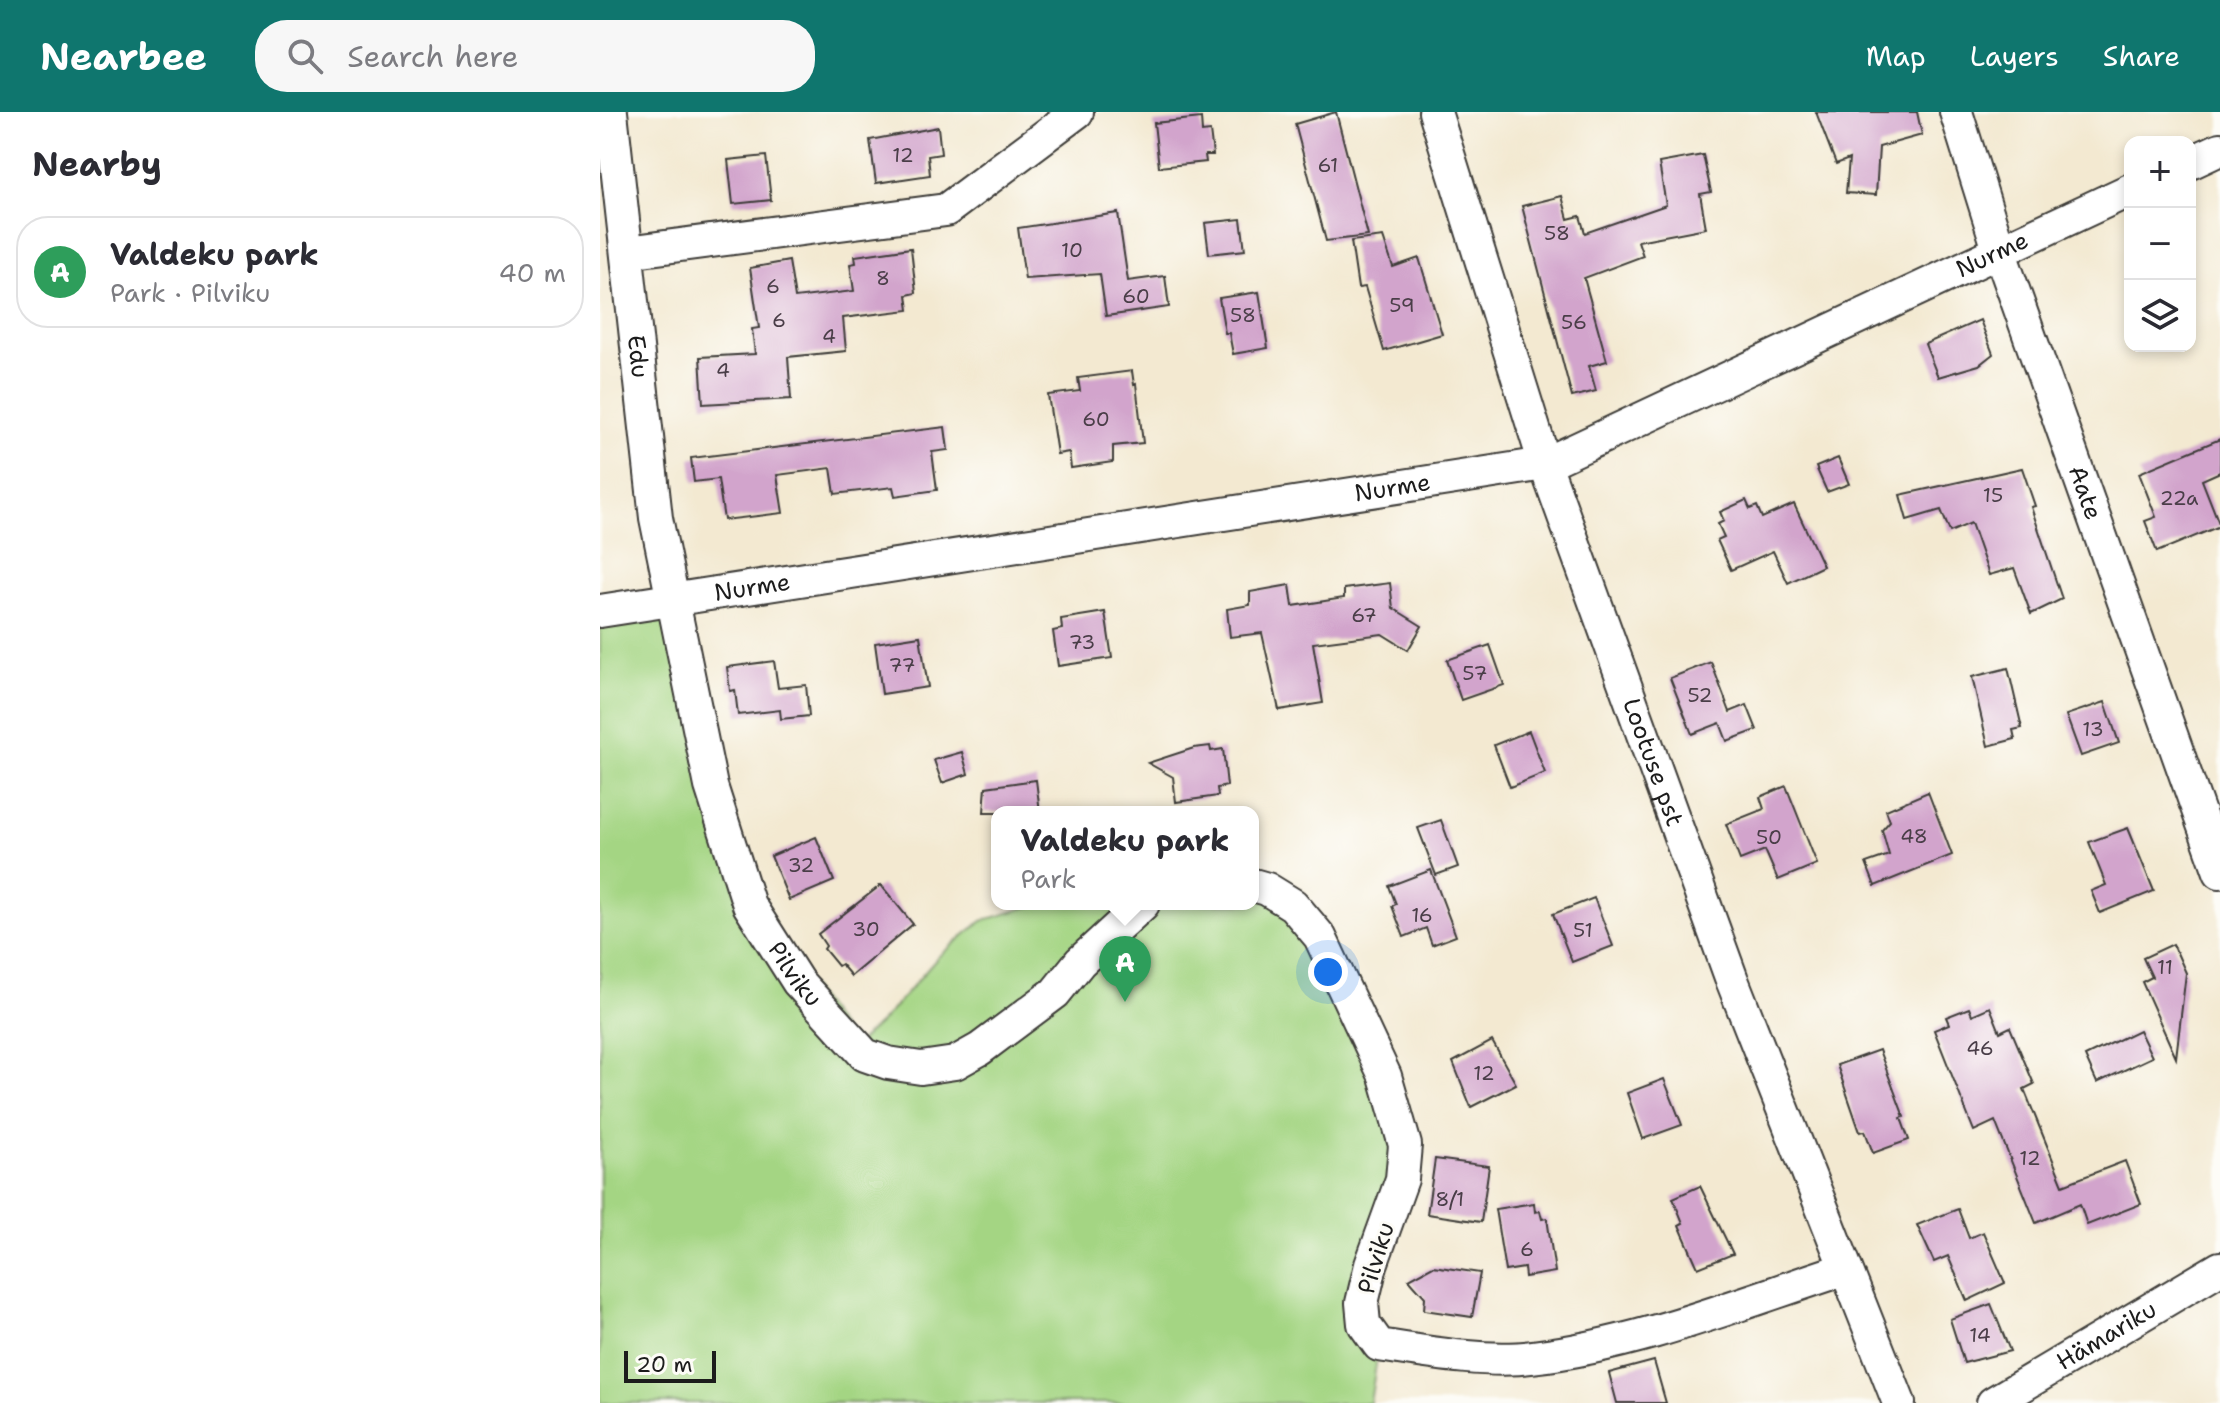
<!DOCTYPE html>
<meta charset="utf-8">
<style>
:root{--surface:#fff;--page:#f7f7f7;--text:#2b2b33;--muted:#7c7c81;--line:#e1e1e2;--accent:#0f766e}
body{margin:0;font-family:"Shantell Sans",sans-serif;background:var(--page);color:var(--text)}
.controls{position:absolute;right:24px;top:24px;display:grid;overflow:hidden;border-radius:16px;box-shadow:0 4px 12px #0003}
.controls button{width:72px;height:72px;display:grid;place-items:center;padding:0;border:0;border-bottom:2px solid var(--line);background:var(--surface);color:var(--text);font:40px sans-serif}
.scale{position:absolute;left:24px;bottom:20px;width:92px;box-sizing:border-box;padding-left:8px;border:4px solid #1c1c1c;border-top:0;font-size:22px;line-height:28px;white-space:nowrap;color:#1c1c1c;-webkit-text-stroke:6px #fdfcf7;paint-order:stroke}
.you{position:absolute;left:728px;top:860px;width:28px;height:28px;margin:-20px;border:6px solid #fff;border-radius:50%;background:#1a73e8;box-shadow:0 0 0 12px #1a73e833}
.badge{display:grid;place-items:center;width:52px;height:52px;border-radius:50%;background:var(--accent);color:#fff;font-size:26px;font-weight:700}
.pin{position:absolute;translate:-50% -66px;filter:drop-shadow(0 2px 4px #0008)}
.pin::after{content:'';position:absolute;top:42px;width:28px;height:24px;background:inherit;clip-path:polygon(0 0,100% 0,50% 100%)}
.popup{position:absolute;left:391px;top:694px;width:268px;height:104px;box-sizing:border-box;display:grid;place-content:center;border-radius:16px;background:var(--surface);filter:drop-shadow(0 2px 6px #0005);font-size:26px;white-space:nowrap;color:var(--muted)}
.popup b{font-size:30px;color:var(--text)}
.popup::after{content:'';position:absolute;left:50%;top:100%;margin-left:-16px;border:16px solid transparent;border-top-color:var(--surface)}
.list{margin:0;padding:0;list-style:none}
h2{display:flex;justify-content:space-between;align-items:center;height:104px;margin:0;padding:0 32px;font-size:34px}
h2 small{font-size:26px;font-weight:400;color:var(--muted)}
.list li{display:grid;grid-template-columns:52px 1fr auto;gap:24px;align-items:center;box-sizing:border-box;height:112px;margin:0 16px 16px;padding:0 16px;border:2px solid var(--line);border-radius:32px}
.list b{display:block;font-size:30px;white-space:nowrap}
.list p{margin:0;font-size:26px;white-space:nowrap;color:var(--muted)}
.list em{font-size:26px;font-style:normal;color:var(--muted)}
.icon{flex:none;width:44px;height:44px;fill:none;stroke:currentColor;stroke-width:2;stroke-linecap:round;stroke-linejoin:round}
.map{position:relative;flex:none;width:1620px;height:1291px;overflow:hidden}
header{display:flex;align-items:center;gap:48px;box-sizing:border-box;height:112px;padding:0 40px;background:var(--accent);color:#fff}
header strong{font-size:38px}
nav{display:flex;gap:44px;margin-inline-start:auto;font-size:28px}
.search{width:560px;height:72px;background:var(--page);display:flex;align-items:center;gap:20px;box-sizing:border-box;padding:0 28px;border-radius:32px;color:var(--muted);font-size:30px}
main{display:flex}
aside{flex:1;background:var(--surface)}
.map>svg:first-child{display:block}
.green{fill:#a4d583;stroke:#607850;stroke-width:2}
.building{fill:#d2a4cc}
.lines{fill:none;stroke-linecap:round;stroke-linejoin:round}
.street-casing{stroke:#3c3b37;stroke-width:36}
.street{stroke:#fff;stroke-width:32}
.labels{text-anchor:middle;stroke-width:6;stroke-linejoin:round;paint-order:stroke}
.number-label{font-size:20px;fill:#4a3e48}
.street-label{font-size:24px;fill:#1c1c1c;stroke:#fdfcf7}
</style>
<header>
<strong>Nearbee</strong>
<div class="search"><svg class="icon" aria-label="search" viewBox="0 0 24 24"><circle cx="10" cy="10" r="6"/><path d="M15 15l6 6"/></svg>Search here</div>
<nav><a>Map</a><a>Layers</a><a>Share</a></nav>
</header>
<main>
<aside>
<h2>Nearby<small></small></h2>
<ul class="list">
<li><span class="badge" style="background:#2e9e5b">A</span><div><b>Valdeku park</b><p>Park · Pilviku</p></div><em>40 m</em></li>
</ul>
</aside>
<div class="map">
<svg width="1620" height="1291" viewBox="0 0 1620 1291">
<rect width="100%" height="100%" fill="#fdfcf7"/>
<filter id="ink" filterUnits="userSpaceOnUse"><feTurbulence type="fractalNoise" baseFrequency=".0125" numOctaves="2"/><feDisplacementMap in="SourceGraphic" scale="16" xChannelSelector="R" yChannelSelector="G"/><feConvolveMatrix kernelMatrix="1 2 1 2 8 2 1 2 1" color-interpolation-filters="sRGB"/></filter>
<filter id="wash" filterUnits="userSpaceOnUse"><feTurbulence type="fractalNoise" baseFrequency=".006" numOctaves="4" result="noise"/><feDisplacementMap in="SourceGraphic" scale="32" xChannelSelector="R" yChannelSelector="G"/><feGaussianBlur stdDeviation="1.8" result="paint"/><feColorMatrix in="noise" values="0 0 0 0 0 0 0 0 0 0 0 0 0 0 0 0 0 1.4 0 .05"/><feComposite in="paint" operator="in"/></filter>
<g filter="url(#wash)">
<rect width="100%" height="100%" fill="#f3e9d1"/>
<polygon class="green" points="75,488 149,793 254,934 282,909 339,844 382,809 438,792 653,792 653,773 693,793 805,1033 771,1153 779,1233 770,1291 0,1291 0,499"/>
<g id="blocks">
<g class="building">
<polygon points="736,0 768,124 726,129 695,12"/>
<polygon points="1216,0 1317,0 1322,23 1279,35 1276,83 1246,81 1249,47 1236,52"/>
<polygon points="601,6 602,20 610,19 613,43 605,43 606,50 559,55 554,11"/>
<polygon points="338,15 341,42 328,44 330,63 276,71 270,28"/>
<polygon points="1103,43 1111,80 1100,82 1106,116 1038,129 1043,144 984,166 1007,249 989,254 996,279 972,285 922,94 962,84 968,107 980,104 985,121 1066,93 1059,51"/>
<polygon points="166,44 171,88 133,92 128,48"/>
<polygon points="518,101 528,169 565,164 569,195 506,204 500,162 425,167 418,116"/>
<polygon points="641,107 645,138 609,142 605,111"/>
<polygon points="783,125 793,155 819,146 842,222 784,239 765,175 758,176 751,129"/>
<polygon points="311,136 316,181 307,183 309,198 243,206 246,239 188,245 191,287 103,292 100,245 155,242 152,217 159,216 150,156 189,149 195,186 254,179 250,152 256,151 255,144"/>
<polygon points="659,180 668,236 633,242 629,221 625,221 619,186"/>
<polygon points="1380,208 1393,242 1379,253 1338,265 1325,232"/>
<polygon points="532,259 534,273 536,272 543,331 513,334 513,350 471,356 469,340 457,342 448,283 480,279 478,266"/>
<polygon points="345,315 348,338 332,340 337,378 295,384 293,375 235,382 231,356 177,363 183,401 124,408 118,367 94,370 91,346"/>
<polygon points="1620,327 1620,360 1602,368 1620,414 1557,440 1545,409 1556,405 1539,361"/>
<polygon points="1238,346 1249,372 1227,380 1216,355"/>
<polygon points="1422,356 1435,394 1431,395 1462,487 1431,502 1414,456 1389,463 1371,411 1350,420 1341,398 1307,408 1300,383"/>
<polygon points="1146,388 1150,397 1157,394 1162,406 1194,392 1223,454 1188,471 1173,439 1131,458 1117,428 1124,425 1118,412 1124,409 1120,400"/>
<polygon points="790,471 793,496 822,514 808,538 782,522 713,531 723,591 679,598 662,521 630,525 627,497 650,493 650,480 690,473 693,494 744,486 744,477"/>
<polygon points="505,500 512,546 458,554 453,519 462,517 461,507"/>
<polygon points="320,524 328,575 282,582 275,531"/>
<polygon points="890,533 904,573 861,588 847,548"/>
<polygon points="174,549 178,576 206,573 209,604 181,607 180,598 138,603 135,578 130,579 127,555"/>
<polygon points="1111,550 1130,600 1147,593 1157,618 1127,629 1120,611 1092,622 1070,566"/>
<polygon points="1408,556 1422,616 1413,618 1415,627 1388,634 1372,565"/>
<polygon points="1505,590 1519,631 1481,644 1466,603"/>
<polygon points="929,619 945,661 910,675 894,633"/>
<polygon points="610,634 611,639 623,637 627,674 617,676 618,684 576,690 573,665 548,651 594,636"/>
<polygon points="362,640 368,662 342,671 334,648"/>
<polygon points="436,668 440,700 384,700 386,675"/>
<polygon points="1186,674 1217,752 1178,768 1165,738 1140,748 1126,712 1164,697 1160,685"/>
<polygon points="1328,680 1352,743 1275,774 1266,751 1289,743 1282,718 1290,709 1286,698"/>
<polygon points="841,708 858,755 836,763 818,716"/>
<polygon points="1528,716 1554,779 1500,801 1491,779 1506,773 1489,730"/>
<polygon points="216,725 234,769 189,788 171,744"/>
<polygon points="831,758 856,824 832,833 826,816 804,825 792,794 796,792 789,774"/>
<polygon points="281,773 313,812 251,864 241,852 238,854 224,837 226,834 218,822"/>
<polygon points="994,786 1013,834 972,850 953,802"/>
<polygon points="1573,832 1586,861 1576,946 1542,870 1552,865 1543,846"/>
<polygon points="1390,895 1400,920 1410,915 1434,972 1424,977 1463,1073 1525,1049 1541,1092 1487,1113 1480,1092 1436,1111 1395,1009 1374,1019 1334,918 1349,912 1346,905 1369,896 1372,903"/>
<polygon points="1539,918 1552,945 1497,971 1485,944"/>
<polygon points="892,929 916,972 871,995 853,950"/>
<polygon points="1279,938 1304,1005 1301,1006 1309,1028 1273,1041 1265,1019 1260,1020 1237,953"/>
<polygon points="1064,967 1082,1013 1043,1027 1027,981"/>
<polygon points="835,1047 889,1054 881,1110 827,1102"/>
<polygon points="1100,1074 1133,1142 1098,1156 1079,1113 1083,1111 1073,1086"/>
<polygon points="934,1091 935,1100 940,1099 942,1107 947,1106 955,1160 925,1165 924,1156 905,1159 895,1097"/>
<polygon points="1358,1097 1369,1126 1383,1120 1405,1171 1367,1189 1348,1144 1334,1150 1317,1113"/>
<polygon points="833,1154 880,1161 872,1205 824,1198 825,1185 809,1167"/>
<polygon points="1391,1192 1410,1239 1364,1251 1350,1207"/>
<polygon points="1054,1249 1066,1291 1017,1291 1009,1261"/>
</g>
</g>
</g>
<g filter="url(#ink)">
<use href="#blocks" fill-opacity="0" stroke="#3c3b37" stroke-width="2"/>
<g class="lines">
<g class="street-casing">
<g id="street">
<path id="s1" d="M 11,0 L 56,406 L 111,674 L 149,793 L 198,870 L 265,943 L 288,951 L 321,956 L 355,951 L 380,937 L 455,881 L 480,850 L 543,792"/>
<path id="s2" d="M 835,0 L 945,352 L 1132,868 L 1299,1291"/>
<path id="s3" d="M 1356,0 L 1399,138 L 1620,760"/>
<polyline points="1590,51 1620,37"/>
<polyline points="27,140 346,98 477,0"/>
<path id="s4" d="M 0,499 L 945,352 L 1530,78"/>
<path d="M 653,773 L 667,777 L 693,793 L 720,825 L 785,964 L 805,1033 L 802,1067 L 771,1153 L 762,1191 L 764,1212 L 779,1233 C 825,1240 886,1251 932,1245 C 1038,1233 1143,1190 1245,1157"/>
<path id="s5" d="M 1393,1291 L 1620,1156"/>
</g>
</g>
<use href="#street" class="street"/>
</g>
</g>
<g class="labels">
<g class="number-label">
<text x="303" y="50">12</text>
<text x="728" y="60">61</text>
<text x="957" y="128">58</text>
<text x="472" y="145">10</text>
<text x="283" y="173">8</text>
<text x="173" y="181">6</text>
<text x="536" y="191">60</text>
<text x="802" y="200">59</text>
<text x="643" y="210">58</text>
<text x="179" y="215">6</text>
<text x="974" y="217">56</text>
<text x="229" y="231">4</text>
<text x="123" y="265">4</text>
<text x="496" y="314">60</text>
<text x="1393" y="390">15</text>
<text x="1579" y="393">22a</text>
<text x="764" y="510">67</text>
<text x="482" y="537">73</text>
<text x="302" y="560">77</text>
<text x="875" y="568">57</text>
<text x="1100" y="590">52</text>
<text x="1493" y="624">13</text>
<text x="1314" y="731">48</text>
<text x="1169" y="732">50</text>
<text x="201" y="760">32</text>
<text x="822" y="810">16</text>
<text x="266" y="824">30</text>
<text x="983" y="825">51</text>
<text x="1565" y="862">11</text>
<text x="1380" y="943">46</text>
<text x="884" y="968">12</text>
<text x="1430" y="1053">12</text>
<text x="850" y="1094">8/1</text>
<text x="927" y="1144">6</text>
<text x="1380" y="1230">14</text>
</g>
<g class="street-label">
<text dy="8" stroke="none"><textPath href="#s4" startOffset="1450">Nurme</textPath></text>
<text dy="8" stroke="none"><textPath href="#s1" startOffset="246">Edu</textPath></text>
<text dy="8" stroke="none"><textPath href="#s4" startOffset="802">Nurme</textPath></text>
<text dy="8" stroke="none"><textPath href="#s3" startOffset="402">Aate</textPath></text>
<text dy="8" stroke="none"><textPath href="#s4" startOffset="154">Nurme</textPath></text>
<text dy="8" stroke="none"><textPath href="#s2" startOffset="686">Lootuse pst</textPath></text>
<text dy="8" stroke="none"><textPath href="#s1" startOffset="890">Pilviku</textPath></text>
<text transform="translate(776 1146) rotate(-73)" y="8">Pilviku</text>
<text dy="8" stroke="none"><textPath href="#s5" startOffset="132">Hämariku</textPath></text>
</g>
</g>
</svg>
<div class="controls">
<button>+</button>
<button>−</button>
<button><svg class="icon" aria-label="layers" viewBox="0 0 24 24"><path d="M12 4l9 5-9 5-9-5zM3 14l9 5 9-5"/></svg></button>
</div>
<div class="scale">20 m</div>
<div class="you"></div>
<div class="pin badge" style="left:525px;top:890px;background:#2e9e5b">A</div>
<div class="popup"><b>Valdeku park</b>Park</div>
</div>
</main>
